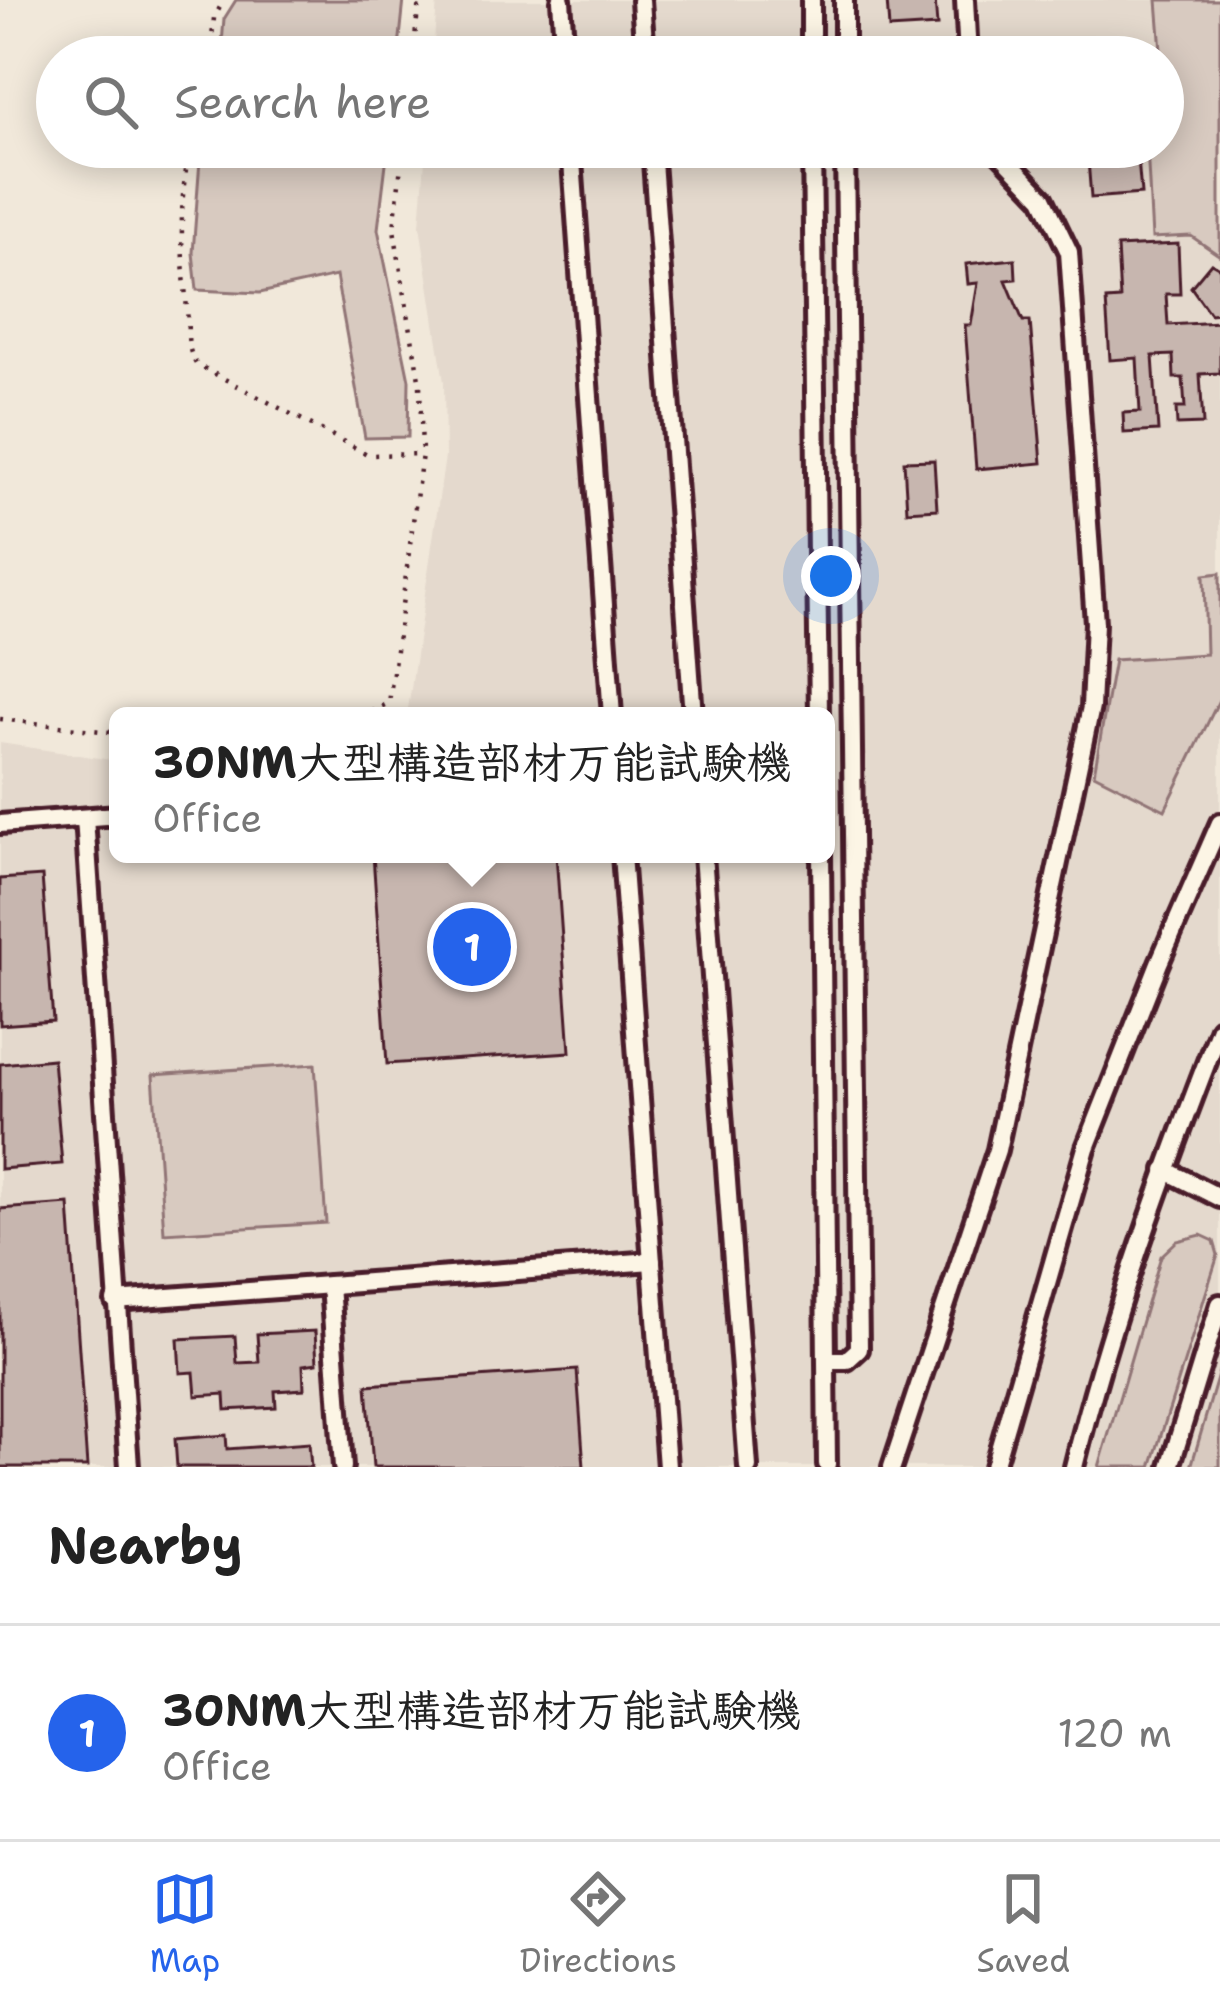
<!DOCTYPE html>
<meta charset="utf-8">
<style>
:root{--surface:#fff;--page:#f2f2f2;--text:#222;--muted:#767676;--line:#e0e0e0;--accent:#2563eb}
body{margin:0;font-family:"Shantell Sans","Klee One",sans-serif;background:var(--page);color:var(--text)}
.you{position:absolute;left:831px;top:576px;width:42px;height:42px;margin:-30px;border:9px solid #fff;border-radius:50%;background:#1a73e8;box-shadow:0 0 0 18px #1a73e833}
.badge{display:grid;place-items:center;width:78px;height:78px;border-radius:50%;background:var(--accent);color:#fff;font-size:39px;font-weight:700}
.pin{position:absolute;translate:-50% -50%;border:6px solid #fff;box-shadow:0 3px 12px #0006}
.popup{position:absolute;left:109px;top:707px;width:726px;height:156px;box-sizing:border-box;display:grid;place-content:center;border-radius:18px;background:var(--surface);filter:drop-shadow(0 3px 9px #0005);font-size:39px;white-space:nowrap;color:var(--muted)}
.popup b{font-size:45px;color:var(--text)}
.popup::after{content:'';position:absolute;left:50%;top:100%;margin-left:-24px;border:24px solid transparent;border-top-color:var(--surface)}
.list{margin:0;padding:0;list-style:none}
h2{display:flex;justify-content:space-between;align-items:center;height:156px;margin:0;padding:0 48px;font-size:51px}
h2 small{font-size:39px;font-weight:400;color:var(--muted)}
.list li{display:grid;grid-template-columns:78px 1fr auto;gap:36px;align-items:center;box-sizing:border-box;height:216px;padding:0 48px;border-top:3px solid var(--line)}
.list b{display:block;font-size:45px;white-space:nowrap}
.list p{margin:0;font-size:39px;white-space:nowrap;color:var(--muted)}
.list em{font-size:39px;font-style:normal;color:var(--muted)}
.icon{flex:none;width:66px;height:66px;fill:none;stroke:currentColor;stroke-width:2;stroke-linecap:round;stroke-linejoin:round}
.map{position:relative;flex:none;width:1220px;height:1467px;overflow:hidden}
.search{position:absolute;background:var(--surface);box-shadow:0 6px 30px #0003;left:36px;right:36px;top:36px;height:132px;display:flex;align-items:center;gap:30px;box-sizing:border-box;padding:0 42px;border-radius:66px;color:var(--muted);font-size:45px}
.sheet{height:372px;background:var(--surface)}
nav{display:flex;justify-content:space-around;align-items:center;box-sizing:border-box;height:168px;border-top:3px solid var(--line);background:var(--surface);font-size:33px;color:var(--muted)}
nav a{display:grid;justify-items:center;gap:6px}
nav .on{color:var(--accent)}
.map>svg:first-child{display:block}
.built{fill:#e4d9cd}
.green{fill:#d8cac0;stroke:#917476;stroke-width:3}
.building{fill:#c7b6af;stroke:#4a1f2b;stroke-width:3}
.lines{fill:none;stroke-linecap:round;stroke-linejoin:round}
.lane-casing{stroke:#4a1f2b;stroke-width:26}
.path{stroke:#4a1f2b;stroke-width:4.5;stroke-dasharray:3 9;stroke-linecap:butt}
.lane{stroke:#fcf5e5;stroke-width:16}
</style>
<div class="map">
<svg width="1220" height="1467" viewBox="0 0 1220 1467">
<rect width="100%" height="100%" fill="#f1e8da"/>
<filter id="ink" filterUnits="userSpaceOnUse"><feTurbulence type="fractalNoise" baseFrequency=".00833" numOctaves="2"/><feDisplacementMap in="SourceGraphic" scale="24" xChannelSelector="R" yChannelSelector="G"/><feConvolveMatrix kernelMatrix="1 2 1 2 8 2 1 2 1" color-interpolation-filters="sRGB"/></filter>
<g filter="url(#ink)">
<polygon class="built" points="437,0 1220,0 1220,1467 0,1467 0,743 118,761 118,854 826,854 826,716 407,716 445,457 444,382 420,225 426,147 1163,147 1163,57 433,57"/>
<g class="green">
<polygon points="236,0 404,0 398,57 221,57 224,19"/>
<polygon points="1157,0 1220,0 1220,256 1191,236 1152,238 1147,147 1163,147 1163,115 1166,114"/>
<polygon points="201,147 388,147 378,229 409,380 408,437 365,438 336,276 260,293 197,290 193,253"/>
<polygon points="1220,573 1220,698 1165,810 1094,774 1114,660 1206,654 1204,575"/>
<polygon points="315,1064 326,1223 164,1233 153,1075"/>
<polygon points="1201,1235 1214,1241 1218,1255 1151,1467 1099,1467 1161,1256 1177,1241"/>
<polygon points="1220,1368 1220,1467 1191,1467"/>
</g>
<g class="building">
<polygon points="887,0 935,0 937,26 889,29"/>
<polygon points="1147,42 1148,57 1080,57 1079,47"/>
<polygon points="1087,147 1137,147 1141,194 1091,198"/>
<polygon points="1178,244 1180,294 1166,294 1168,325 1219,322 1219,313 1210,314 1191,287 1211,263 1220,268 1220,373 1200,374 1203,424 1177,425 1176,408 1185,408 1183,378 1174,378 1173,355 1153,356 1158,431 1124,433 1123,413 1140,412 1137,358 1110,360 1106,300 1120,299 1117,247"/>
<polygon points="1015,259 1016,279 1006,280 1023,321 1030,321 1042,463 976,469 965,325 971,325 978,283 968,284 966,264"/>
<polygon points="934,460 937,509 907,511 904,461"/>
<polygon points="373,854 556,854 570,1052 387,1064"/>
<polygon points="42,876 53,1021 0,1025 0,879"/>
<polygon points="53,1059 62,1164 0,1169 0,1064"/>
<polygon points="69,1204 87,1467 0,1467 0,1209"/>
<polygon points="315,1331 317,1363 303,1365 304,1389 275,1391 276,1407 226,1410 225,1394 196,1396 194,1372 180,1373 178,1339 235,1336 237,1363 259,1362 257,1334"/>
<polygon points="577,1370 584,1467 373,1467 367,1385"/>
<polygon points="226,1435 227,1449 309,1443 311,1467 177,1467 175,1439"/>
</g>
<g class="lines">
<g class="lane-casing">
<g id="lane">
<polyline points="561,0 565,57"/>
<polyline points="641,0 645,57"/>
<polyline points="811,0 811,57"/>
<polyline points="844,0 844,57"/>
<polyline points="965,0 968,57"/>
<polyline points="571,147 612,716"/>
<polyline points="652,147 693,716"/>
<polyline points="812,147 819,716"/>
<polyline points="85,818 129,1467"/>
<polyline points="0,824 118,815"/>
<polyline points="622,854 667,1467"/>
<polyline points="703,854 748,1467"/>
<polyline points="821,854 827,1464"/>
<polyline points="1165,1170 1220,1198"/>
<polyline points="330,1285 343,1467"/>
<polyline points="115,1301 652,1261"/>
<polyline points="826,1360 847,1360 859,1349 845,147"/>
<polyline points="892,1467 997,1150 1091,707 1095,623 1069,252 1043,198 994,147"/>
<polyline points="994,1467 1086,1148 1159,963 1220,823"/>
<path d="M 1074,1467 C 1111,1317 1164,1172 1220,1028"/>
<polyline points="1170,1467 1220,1304"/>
</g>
</g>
<g class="path">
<polyline points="210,57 214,18 224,0"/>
<polyline points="413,57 419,0"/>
<path d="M 191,147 C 177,200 182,255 187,309 C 189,331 185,345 196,364 L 369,455 L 422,454"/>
<polyline points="192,716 364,715 389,703 422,454 420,385 394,229 403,147"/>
<polyline points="0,719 118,733"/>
</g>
<use href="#lane" class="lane"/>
</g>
</g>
</svg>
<div class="you"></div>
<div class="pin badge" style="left:472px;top:947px">1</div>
<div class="popup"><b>30NM大型構造部材万能試験機</b>Office</div>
<div class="search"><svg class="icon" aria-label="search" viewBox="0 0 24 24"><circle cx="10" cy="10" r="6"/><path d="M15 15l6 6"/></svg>Search here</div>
</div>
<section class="sheet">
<h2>Nearby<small></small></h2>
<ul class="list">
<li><span class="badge">1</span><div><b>30NM大型構造部材万能試験機</b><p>Office</p></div><em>120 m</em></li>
</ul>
</section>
<nav>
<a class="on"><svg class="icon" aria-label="map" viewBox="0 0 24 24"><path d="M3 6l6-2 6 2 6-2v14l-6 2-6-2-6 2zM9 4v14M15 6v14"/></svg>Map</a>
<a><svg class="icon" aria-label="directions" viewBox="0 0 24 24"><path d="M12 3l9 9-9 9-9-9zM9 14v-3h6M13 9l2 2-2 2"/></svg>Directions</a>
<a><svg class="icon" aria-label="saved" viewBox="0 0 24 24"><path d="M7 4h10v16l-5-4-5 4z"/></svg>Saved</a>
</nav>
